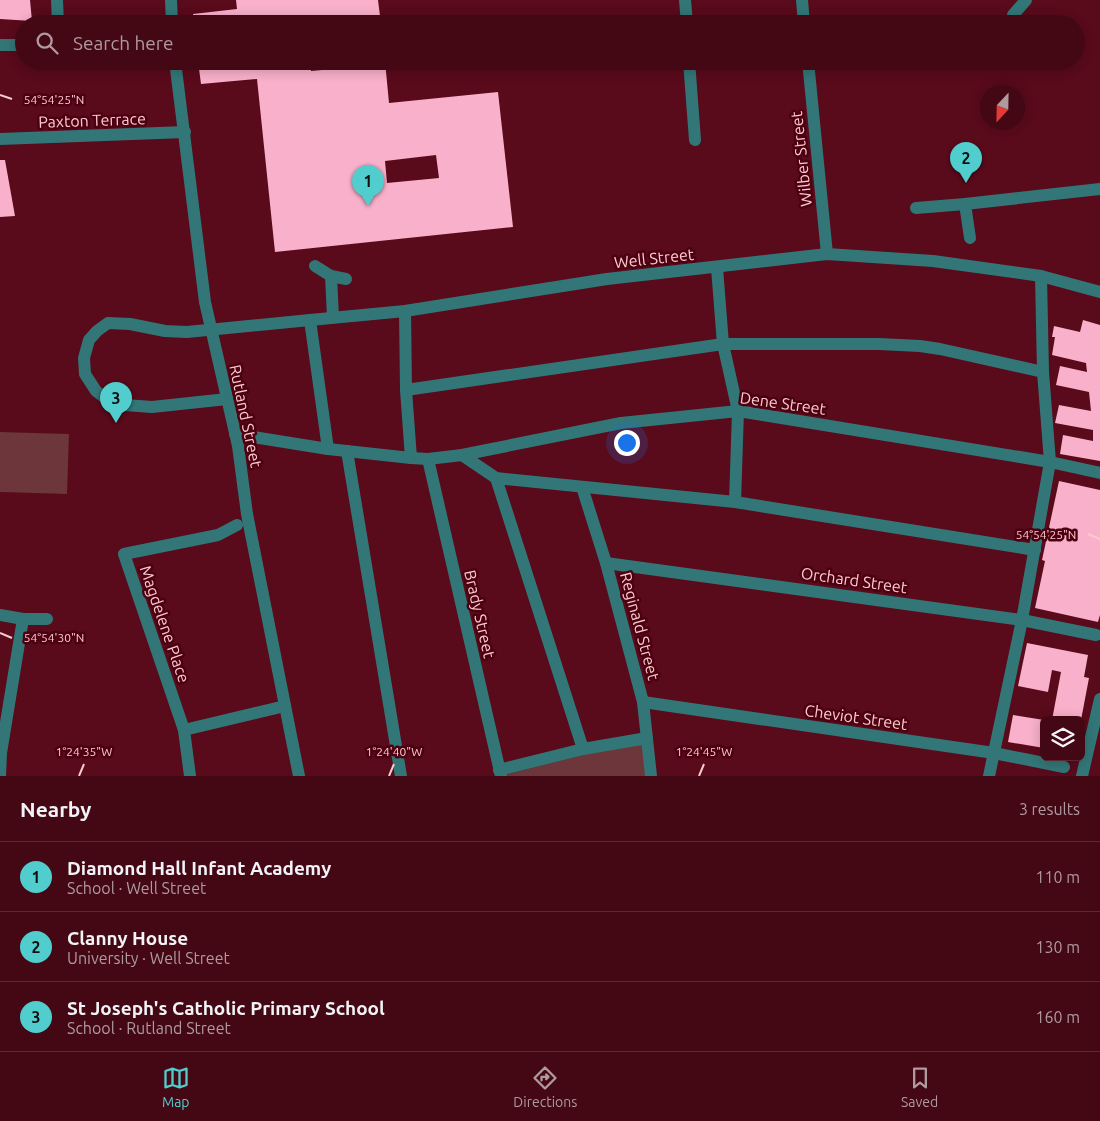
<!DOCTYPE html>
<meta charset="utf-8">
<style>
:root{--surface:#430814;--page:#4d1622;--text:#f1f3f6;--muted:#af9aa0;--line:#5b2934;--accent:#52cdce}
body{margin:0;font-family:Ubuntu,sans-serif;background:var(--page);color:var(--text)}
.controls{position:absolute;right:15px;bottom:15px;display:grid;overflow:hidden;border-radius:8px;box-shadow:0 2px 12px #0003}
.controls button{width:45px;height:45px;display:grid;place-items:center;padding:0;border:0;border-bottom:1px solid var(--line);background:var(--surface);color:var(--text);font:25px sans-serif}
.compass{position:absolute;left:980px;top:85px;width:45px;height:45px;border-radius:50%;background:var(--surface);box-shadow:0 2px 12px #0003;rotate:202deg}
.you{position:absolute;left:626px;top:442px;width:18px;height:18px;margin:-12px;border:4px solid #fff;border-radius:50%;background:#1a73e8;box-shadow:0 0 0 8px #1a73e833}
.badge{display:grid;place-items:center;width:32px;height:32px;border-radius:50%;background:var(--accent);color:#111;font-size:16px;font-weight:700}
.pin{position:absolute;translate:-50% -41px;filter:drop-shadow(0 1px 2px #0008)}
.pin::after{content:'';position:absolute;top:26px;width:18px;height:15px;background:inherit;clip-path:polygon(0 0,100% 0,50% 100%)}
.list{margin:0;padding:0;list-style:none}
h2{display:flex;justify-content:space-between;align-items:center;height:65px;margin:0;padding:0 20px;font-size:21px}
h2 small{font-size:16px;font-weight:400;color:var(--muted)}
.list li{display:grid;grid-template-columns:32px 1fr auto;gap:15px;align-items:center;box-sizing:border-box;height:70px;padding:0 20px;border-top:1px solid var(--line)}
.list b{display:block;font-size:19px;white-space:nowrap}
.list p{margin:0;font-size:16px;white-space:nowrap;color:var(--muted)}
.list em{font-size:16px;font-style:normal;color:var(--muted)}
.icon{flex:none;width:28px;height:28px;fill:none;stroke:currentColor;stroke-width:2;stroke-linecap:round;stroke-linejoin:round}
.map{position:relative;flex:none;width:1100px;height:776px;overflow:hidden}
.search{position:absolute;background:var(--surface);box-shadow:0 2px 12px #0003;left:15px;right:15px;top:15px;height:55px;display:flex;align-items:center;gap:12px;box-sizing:border-box;padding:0 18px;border-radius:28px;color:var(--muted);font-size:19px}
.sheet{height:275px;background:var(--surface)}
nav{display:flex;justify-content:space-around;align-items:center;box-sizing:border-box;height:70px;border-top:1px solid var(--line);background:var(--surface);font-size:14px;color:var(--muted)}
nav a{display:grid;justify-items:center;gap:2px}
nav .on{color:var(--accent)}
.map>svg:first-child{display:block}
.green{fill:#6c363a}
.building{fill:#f9b0ca;fill-rule:evenodd}
.lines{fill:none;stroke-linecap:round;stroke-linejoin:round}
.minor{stroke:#337677;stroke-width:12}
.ticks{fill:none;stroke:#fbcbcc;stroke-width:2}
.labels{text-anchor:middle;stroke-width:5;stroke-linejoin:round;paint-order:stroke}
.street-label{font-size:16px;fill:#fbcbcc;stroke:#4d0012}
.ticks-label{font-size:12px;text-anchor:middle;fill:#fbcbcc;stroke:#4d0012;stroke-width:5;stroke-linejoin:round;paint-order:stroke}
</style>
<div class="map">
<svg width="1100" height="776" viewBox="0 0 1100 776">
<rect width="100%" height="100%" fill="#590a1b"/>
<g class="green">
<polygon points="0,432 69,434 67,494 0,492"/>
<polygon points="647,738 652,776 501,776"/>
</g>
<g class="building">
<polygon points="0,0 30,0 32,21 0,19"/>
<polygon points="236,0 378,0 381,24 194,24 193,14 237,9"/>
<path d="M 198,61 L 310,61 L 311,71 L 333,69 L 332,61 L 385,61 L 389,103 L 498,92 L 513,227 L 275,252 L 257,79 L 201,84 ZM 436,155 L 439,178 L 387,183 L 385,161 Z"/>
<polygon points="0,160 5,160 15,216 0,217"/>
<polygon points="1083,320 1100,325 1100,461 1060,454 1063,435 1093,441 1093,430 1055,423 1059,405 1091,411 1089,392 1056,385 1060,366 1087,372 1086,363 1052,355 1055,337 1052,337 1054,326 1080,332"/>
<polygon points="1059,481 1100,490 1100,615 1098,622 1035,608 1045,561 1042,560"/>
<polygon points="1027,643 1088,655 1084,677 1089,678 1081,720 1052,720 1061,672 1052,670 1048,692 1018,686"/>
<polygon points="1013,715 1044,720 1044,748 1008,742"/>
</g>
<g class="lines">
<g class="minor">
<polyline points="57,0 58,24"/>
<polyline points="171,0 172,24"/>
<polyline points="685,0 687,24"/>
<polyline points="802,0 804,24"/>
<polyline points="1013,15 1026,0"/>
<polyline points="0,45 24,45"/>
<polyline points="175,61 205,302 238,446 247,514 299,776"/>
<polyline points="689,61 695,140"/>
<polyline points="808,61 827,254"/>
<polyline points="0,139 185,132"/>
<polyline points="965,204 970,238"/>
<polyline points="916,208 965,204 1100,189"/>
<polyline points="315,266 331,276 346,279"/>
<polyline points="717,268 723,344 738,411 735,502"/>
<polyline points="331,276 333,317"/>
<polyline points="405,311 406,390 411,458"/>
<polyline points="310,320 328,449"/>
<polyline points="406,390 723,344 879,344 920,346 940,349 1043,372"/>
<polyline points="227,399 152,407 125,405 108,400 96,391 85,374 84,358 89,340 97,331 108,323 130,324 165,331 187,332 310,320 405,311 607,279 827,254 933,261 1041,276 1100,292"/>
<polyline points="235,434 328,449 411,458 428,459 462,455 621,423 738,411 1050,462 1100,473"/>
<polyline points="347,451 401,776"/>
<polyline points="462,455 496,478 735,502 1035,550"/>
<polyline points="428,459 501,776"/>
<polyline points="496,478 583,749"/>
<polyline points="582,487 606,563 643,702 651,776"/>
<polyline points="606,563 1022,620 1096,635"/>
<polyline points="0,615 23,619 47,619"/>
<polyline points="643,702 994,753 1064,767"/>
<polyline points="184,730 285,706"/>
<polyline points="499,770 583,749 647,738"/>
<polyline points="0,776 1,753 23,619"/>
<polyline points="190,776 184,730 124,554 218,535 237,525"/>
<polyline points="989,776 1022,620 1050,462 1043,372 1041,276"/>
<polyline points="1082,776 1100,699"/>
</g>
</g>
<path class="ticks" d="M 0,95 L 12,99M 1088,534 L 1100,539M 0,633 L 12,638M 79,776 L 84,764M 389,776 L 394,764M 699,776 L 704,764"/>
<g class="labels">
<g class="street-label">
<text transform="translate(92 120) rotate(-2)" y="6">Paxton Terrace</text>
<text transform="translate(801 159) rotate(-96)" y="6">Wilber Street</text>
<text transform="translate(654 258) rotate(-6)" y="6">Well Street</text>
<text transform="translate(783 403) rotate(8)" y="6">Dene Street</text>
<text transform="translate(246 416) rotate(78)" y="6">Rutland Street</text>
<text transform="translate(854 580) rotate(8)" y="6">Orchard Street</text>
<text transform="translate(480 614) rotate(77)" y="6">Brady Street</text>
<text transform="translate(165 624) rotate(71)" y="6">Magdelene Place</text>
<text transform="translate(640 626) rotate(75)" y="6">Reginald Street</text>
<text transform="translate(856 717) rotate(8)" y="6">Cheviot Street</text>
</g>
</g>
<g class="ticks-label">
<text x="54" y="104">54°54'25"N</text>
<text x="1046" y="539">54°54'25"N</text>
<text x="54" y="642">54°54'30"N</text>
<text x="84" y="756">1°24'35"W</text>
<text x="394" y="756">1°24'40"W</text>
<text x="704" y="756">1°24'45"W</text>
</g>
</svg>
<div class="controls">
<button><svg class="icon" aria-label="layers" viewBox="0 0 24 24"><path d="M12 4l9 5-9 5-9-5zM3 14l9 5 9-5"/></svg></button>
</div>
<svg class="compass" viewBox="-18 -18 36 36"><path d="M0-13l5 13h-10z" fill="#e53935"/><path d="M0 13l5-13h-10z" fill="#af9aa0"/></svg>
<div class="you"></div>
<div class="pin badge" style="left:368px;top:206px">1</div>
<div class="pin badge" style="left:966px;top:183px">2</div>
<div class="pin badge" style="left:116px;top:423px">3</div>
<div class="search"><svg class="icon" aria-label="search" viewBox="0 0 24 24"><circle cx="10" cy="10" r="6"/><path d="M15 15l6 6"/></svg>Search here</div>
</div>
<section class="sheet">
<h2>Nearby<small>3 results</small></h2>
<ul class="list">
<li><span class="badge">1</span><div><b>Diamond Hall Infant Academy</b><p>School · Well Street</p></div><em>110 m</em></li>
<li><span class="badge">2</span><div><b>Clanny House</b><p>University · Well Street</p></div><em>130 m</em></li>
<li><span class="badge">3</span><div><b>St Joseph's Catholic Primary School</b><p>School · Rutland Street</p></div><em>160 m</em></li>
</ul>
</section>
<nav>
<a class="on"><svg class="icon" aria-label="map" viewBox="0 0 24 24"><path d="M3 6l6-2 6 2 6-2v14l-6 2-6-2-6 2zM9 4v14M15 6v14"/></svg>Map</a>
<a><svg class="icon" aria-label="directions" viewBox="0 0 24 24"><path d="M12 3l9 9-9 9-9-9zM9 14v-3h6M13 9l2 2-2 2"/></svg>Directions</a>
<a><svg class="icon" aria-label="saved" viewBox="0 0 24 24"><path d="M7 4h10v16l-5-4-5 4z"/></svg>Saved</a>
</nav>
